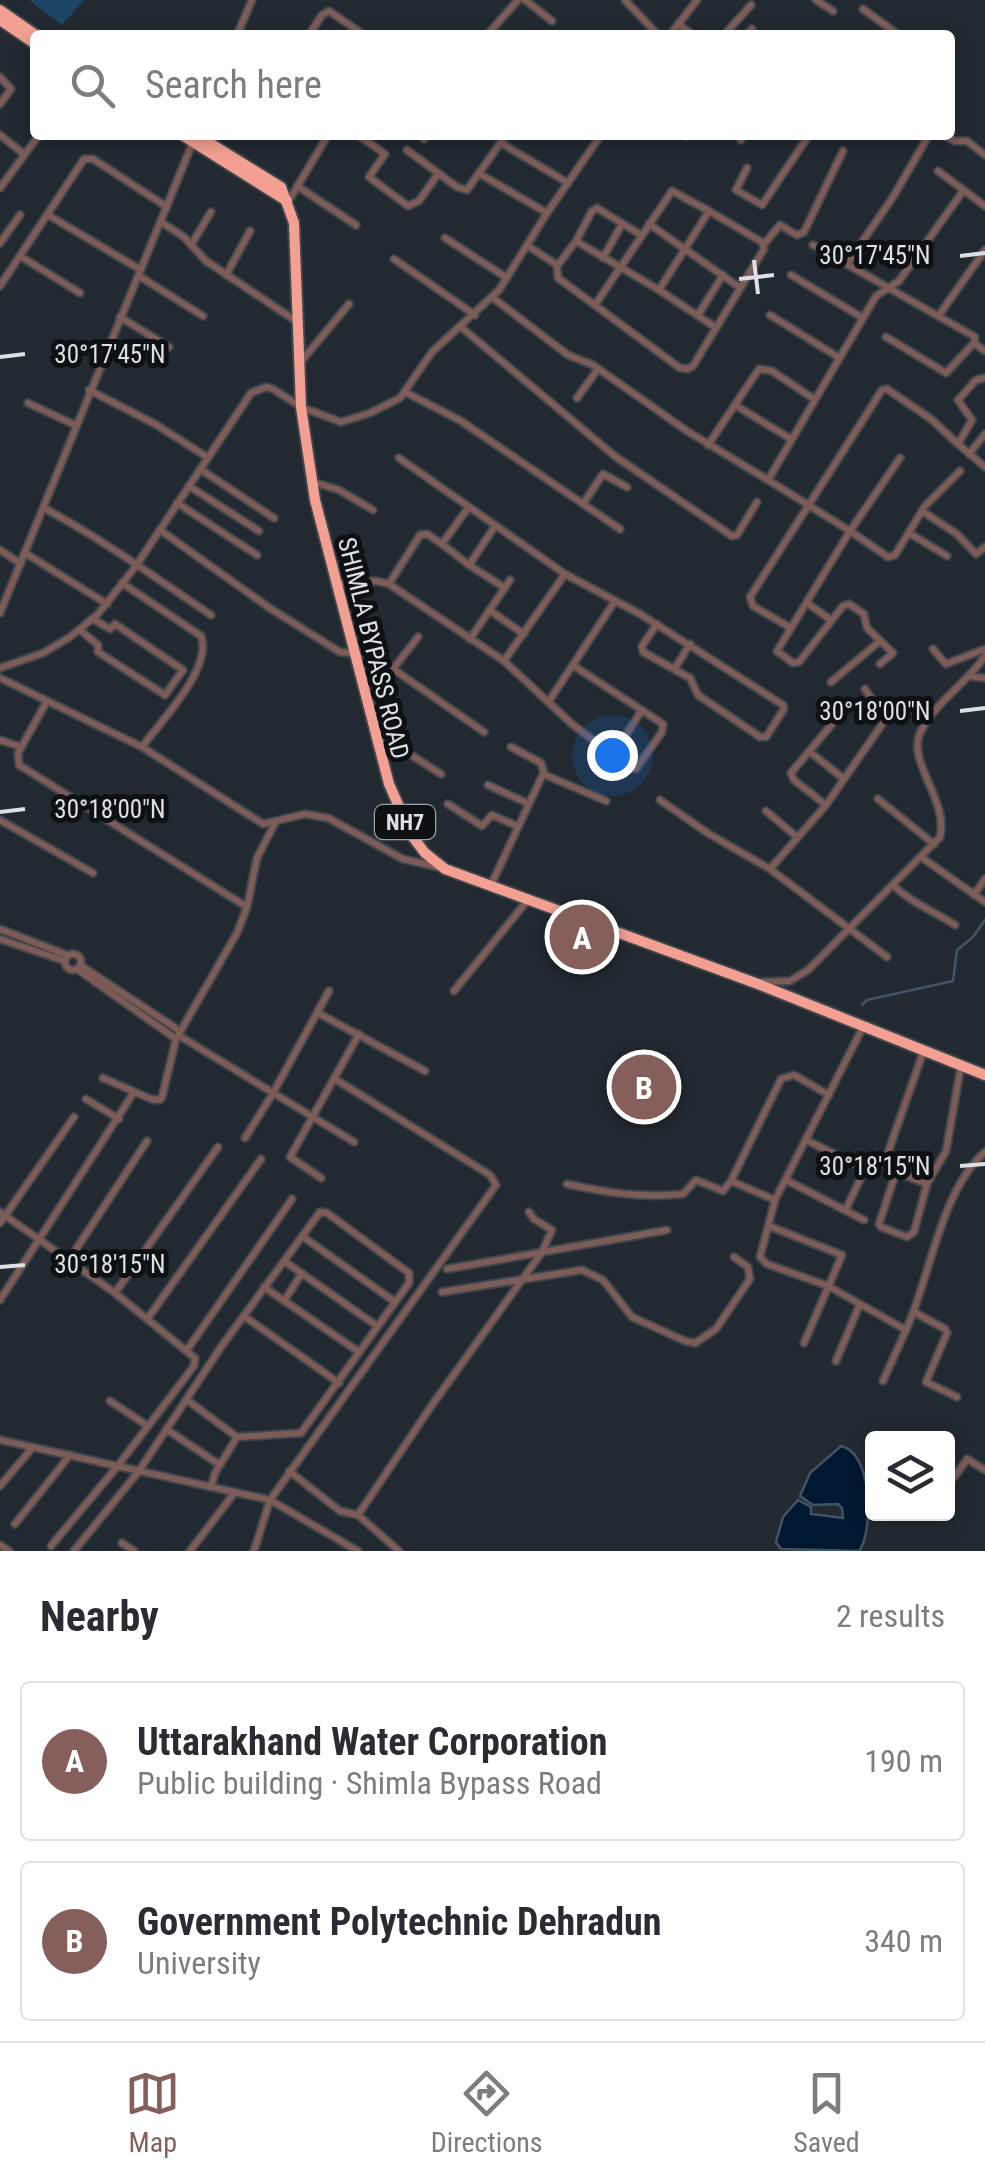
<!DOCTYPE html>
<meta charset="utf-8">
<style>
:root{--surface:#fff;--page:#f2f2f3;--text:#2b2b33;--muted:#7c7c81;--line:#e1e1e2;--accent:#865e5c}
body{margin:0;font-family:"Roboto Condensed",sans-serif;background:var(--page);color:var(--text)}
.controls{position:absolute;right:30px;bottom:30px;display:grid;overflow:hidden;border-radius:10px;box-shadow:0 5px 15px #0003}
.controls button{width:90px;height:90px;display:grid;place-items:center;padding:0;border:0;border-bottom:2px solid var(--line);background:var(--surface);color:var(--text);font:50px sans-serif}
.you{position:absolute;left:612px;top:755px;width:35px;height:35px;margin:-25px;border:8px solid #fff;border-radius:50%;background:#1a73e8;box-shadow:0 0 0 15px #1a73e833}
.badge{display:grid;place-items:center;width:65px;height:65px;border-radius:50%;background:var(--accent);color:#fff;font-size:32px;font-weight:700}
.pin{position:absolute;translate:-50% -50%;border:5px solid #fff;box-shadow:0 2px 10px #0006}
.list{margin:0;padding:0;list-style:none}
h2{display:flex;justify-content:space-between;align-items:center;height:130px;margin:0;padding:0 40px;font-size:42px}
h2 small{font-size:32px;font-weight:400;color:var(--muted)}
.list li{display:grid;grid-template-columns:65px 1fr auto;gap:30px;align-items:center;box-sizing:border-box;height:160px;margin:0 20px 20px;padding:0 20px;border:2px solid var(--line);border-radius:10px}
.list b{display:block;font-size:38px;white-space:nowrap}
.list p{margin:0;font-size:32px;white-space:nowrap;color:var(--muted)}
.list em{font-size:32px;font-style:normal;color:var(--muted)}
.icon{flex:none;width:55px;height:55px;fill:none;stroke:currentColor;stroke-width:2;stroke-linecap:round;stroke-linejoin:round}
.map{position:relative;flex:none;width:985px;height:1551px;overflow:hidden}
.search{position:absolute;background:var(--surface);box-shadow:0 5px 15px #0003;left:30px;right:30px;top:30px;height:110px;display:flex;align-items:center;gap:25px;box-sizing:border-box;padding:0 35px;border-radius:10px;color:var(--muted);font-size:38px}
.sheet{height:490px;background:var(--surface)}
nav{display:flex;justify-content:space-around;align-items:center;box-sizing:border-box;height:140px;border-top:2px solid var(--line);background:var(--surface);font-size:28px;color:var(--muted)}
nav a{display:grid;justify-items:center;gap:5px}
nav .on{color:var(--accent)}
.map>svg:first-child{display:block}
.green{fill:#1d4566}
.water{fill:#001830;stroke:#425467;stroke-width:2.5}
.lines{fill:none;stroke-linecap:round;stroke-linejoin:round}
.stream{stroke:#425467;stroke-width:2.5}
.minor-casing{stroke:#40464d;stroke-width:10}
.highway-casing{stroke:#40464d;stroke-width:14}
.minor{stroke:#7d5b56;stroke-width:6}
.highway{stroke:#f3a093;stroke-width:10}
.ticks{fill:none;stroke:#dde1e6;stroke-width:4}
.labels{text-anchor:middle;stroke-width:10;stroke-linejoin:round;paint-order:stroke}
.shield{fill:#0e1114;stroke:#9fa3a7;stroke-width:2.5}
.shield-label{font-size:22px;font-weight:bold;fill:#dde1e6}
.street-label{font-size:25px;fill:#dde1e6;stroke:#0e1114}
.ticks-label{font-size:25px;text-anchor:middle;fill:#dde1e6;stroke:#0e1114;stroke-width:10;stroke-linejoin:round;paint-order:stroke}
</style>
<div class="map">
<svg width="985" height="1551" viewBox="0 0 985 1551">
<rect width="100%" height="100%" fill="#222930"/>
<polygon class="green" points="29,0 84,0 62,25"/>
<path class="water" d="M 841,1446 C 872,1453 873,1525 861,1548 L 859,1551 L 781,1549 L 776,1542 L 783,1517 L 798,1500 L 811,1507 L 811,1514 L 843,1518 L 842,1508 L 838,1504 L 813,1505 L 800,1496 L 810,1473 Z"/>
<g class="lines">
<polyline class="stream" points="862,1005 867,1000 953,981 957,950 973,937 985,920"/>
<g class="minor-casing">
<g id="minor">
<polyline points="525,0 552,21"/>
<polyline points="625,0 658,35"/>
<polyline points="816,0 833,11"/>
<polyline points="863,9 899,35"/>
<polyline points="678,24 693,35"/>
<polyline points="488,34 518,0"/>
<polyline points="237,35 252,0"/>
<polyline points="309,35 322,15 329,11 364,35"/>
<polyline points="670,35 697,0"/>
<polyline points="724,35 751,5"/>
<polyline points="746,35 752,29"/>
<polyline points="0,77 11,89 0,104"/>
<polyline points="0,135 24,154"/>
<polyline points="358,135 385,154 369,177 408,206 419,201 438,174"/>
<polyline points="684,135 686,136"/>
<polyline points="943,135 955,141 967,141 985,155"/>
<polyline points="424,139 427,135"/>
<polyline points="741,140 744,135"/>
<polyline points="501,143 568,183"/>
<polyline points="407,150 457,187 467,190 506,135"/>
<polyline points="747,168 736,190 762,205 809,135"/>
<polyline points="938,171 985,206"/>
<polyline points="480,174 547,213"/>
<polyline points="297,186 356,225"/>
<polyline points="0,188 39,135"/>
<polyline points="288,202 328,135"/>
<polyline points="48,215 141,270"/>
<polyline points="161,222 184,237 206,261 296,321"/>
<polyline points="649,224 739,287"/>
<polyline points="445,238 507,278"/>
<polyline points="576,241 592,211 597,208 641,235"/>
<polyline points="0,243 20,215"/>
<polyline points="764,244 780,225 797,235 804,232 843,151"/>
<polyline points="191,245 211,212"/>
<polyline points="813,245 975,337 974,343 946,373 886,337"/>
<polyline points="528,246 557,265 558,278 680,368 687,369 693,366 764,249 762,242 709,211 659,290 715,327"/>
<polyline points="20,256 80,293"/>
<polyline points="603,258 622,224"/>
<polyline points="394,259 475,315"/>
<polyline points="847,264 893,197 929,135"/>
<polyline points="557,266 576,241 659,290"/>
<polyline points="226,275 250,231"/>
<polyline points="791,275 863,318"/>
<polyline points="139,276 203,316"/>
<polyline points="0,286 84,159 93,159 167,207"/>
<polyline points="492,297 568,355 593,365 687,431 768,480 876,296 899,281 963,191"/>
<polyline points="595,305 672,191 709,211"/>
<polyline points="698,315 723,275"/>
<polyline points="770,315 838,357"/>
<polyline points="939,315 985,250"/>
<polyline points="120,317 169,347"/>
<polyline points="461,327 616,457 732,536 737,535 757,502"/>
<polyline points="974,343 985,351"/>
<polyline points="299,364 349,304"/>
<polyline points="985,378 976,380 958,400 972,420 958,444 985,467"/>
<polyline points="89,390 155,424 207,457"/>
<polyline points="405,392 461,421 620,529"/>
<polyline points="577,398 598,369"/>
<polyline points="28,403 75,425"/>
<polyline points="735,405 791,439"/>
<polyline points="708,445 759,369 772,371 814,399"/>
<polyline points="969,454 985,434"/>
<polyline points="399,458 565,574 640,614 783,705 784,709 766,737 760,737 698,695 690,678 643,652 642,646 657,624"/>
<polyline points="900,458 850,531 888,557 895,555 925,506 960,471"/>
<polyline points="200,469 274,518"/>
<polyline points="768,480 850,531 777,651 793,663 799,662 843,606 849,604 864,614 867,628 893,653 880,664"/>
<polyline points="313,482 339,490 373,510"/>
<polyline points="189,486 259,531"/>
<polyline points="177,503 257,555"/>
<polyline points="583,504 603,474 627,487"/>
<path d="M 44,508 C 102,539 156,578 211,615"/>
<polyline points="468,508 442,544 469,565 495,526"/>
<polyline points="922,511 957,534 976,554 985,547"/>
<polyline points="160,530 271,609 340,652 373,655 484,732"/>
<polyline points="909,533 947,556"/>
<polyline points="0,550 21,564"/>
<polyline points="25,553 107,604"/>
<polyline points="469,565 505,588"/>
<path d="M 122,583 L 201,636 C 213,668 161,721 142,747"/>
<polyline points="338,584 376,581 389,584 504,661 572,724 629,767 636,769 662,732 663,724 574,666"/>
<polyline points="389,584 420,535 427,534 442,544"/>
<polyline points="807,603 831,620"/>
<polyline points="489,610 524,634"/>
<polyline points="0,613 193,142"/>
<polyline points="791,628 753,606 750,597 882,390 887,389 931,419 958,444"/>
<polyline points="80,630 98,645 98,652 165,695 183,670 115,624 110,629 93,619"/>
<polyline points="470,639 510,580"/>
<polyline points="933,649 946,664 985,649"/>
<polyline points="504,661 565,574"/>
<polyline points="0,668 43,653 70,637 98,614 136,566 251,393 266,387 273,389 301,407 341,422 370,413 400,398 432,352 499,290 547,213 601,135"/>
<polyline points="675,668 690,644"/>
<polyline points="393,669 418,637"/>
<polyline points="968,676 985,678"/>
<polyline points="0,678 142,747 263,824 305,814 328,818 403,859 442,868"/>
<polyline points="831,682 880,641"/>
<polyline points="865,689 886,720"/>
<polyline points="47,701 18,753 19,765 247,907"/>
<polyline points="549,701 615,601"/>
<polyline points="377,739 389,741 441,774"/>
<polyline points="0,740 21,747"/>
<polyline points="511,747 541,763 544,773"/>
<polyline points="810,752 844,779"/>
<polyline points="613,755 642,710"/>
<polyline points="488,785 527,803"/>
<polyline points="878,799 934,844"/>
<polyline points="660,800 709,834 770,869 887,957"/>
<polyline points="448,804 482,826 492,815 517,826"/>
<polyline points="826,805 794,780 791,773 837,718"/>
<polyline points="766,811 797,837"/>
<polyline points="0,820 93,873"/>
<polyline points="921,857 985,902"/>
<polyline points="770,869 826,805 883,723 908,704 926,723"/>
<polyline points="491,885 543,774 606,801"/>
<path d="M 893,885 C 911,903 934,911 955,925"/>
<polyline points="974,895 985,879"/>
<polyline points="0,929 67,955"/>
<polyline points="0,939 65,961"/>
<circle cx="73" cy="962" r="8"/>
<polyline points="80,965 180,1031"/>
<polyline points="77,969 176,1039"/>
<path d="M 761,982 L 790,981 L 808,970 L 940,837 C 949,801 907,762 920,733 C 935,702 966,684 985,656"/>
<polyline points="454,991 527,901"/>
<polyline points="318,1013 425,1071"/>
<polyline points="178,1035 354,1142"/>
<polyline points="924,1050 885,1161 887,1167 896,1172 879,1224 881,1227 907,1237 914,1232 927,1184 946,1151 961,1066"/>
<polyline points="103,1078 151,1099 160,1100 162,1097 176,1039 237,933 247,907 257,858 275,823"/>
<polyline points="86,1099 119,1119"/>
<polyline points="245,1138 272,1095 329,991"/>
<polyline points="806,1140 865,1169 846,1209"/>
<polyline points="896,1172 927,1184"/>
<polyline points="321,1178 290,1157 359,1034"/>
<polyline points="786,1180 864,1220"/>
<path d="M 567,1184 C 607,1193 643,1198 683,1194 L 696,1180 L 723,1191 L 731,1181"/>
<polyline points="775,1200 731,1181 781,1079 794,1075 829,1095"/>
<polyline points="0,1212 115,1293 195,1358 194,1366 116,1468 51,1546"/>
<polyline points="0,1223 74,1117"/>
<polyline points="769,1226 842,1255 804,1343"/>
<polyline points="302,1236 395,1302"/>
<polyline points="69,1260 147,1141"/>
<polyline points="284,1261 377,1326"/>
<polyline points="447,1269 667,1230"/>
<polyline points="264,1287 359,1352"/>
<polyline points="442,1292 582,1270 603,1280 632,1317 685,1341 695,1343 716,1329 750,1279 748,1267 734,1257"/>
<polyline points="115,1293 218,1147"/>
<polyline points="0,1300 134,1092"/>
<polyline points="284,1301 302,1273"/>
<polyline points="860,1304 906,1330 883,1381"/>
<polyline points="914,1312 945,1329 947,1333 926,1382 957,1397"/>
<polyline points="244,1316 339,1383"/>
<polyline points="148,1318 261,1159"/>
<path d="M 906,1330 C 931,1275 940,1192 985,1152"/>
<polyline points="187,1350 292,1199"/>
<polyline points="836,1361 860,1304 828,1286 767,1264 760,1257 775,1200 863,1027"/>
<polyline points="110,1401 148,1426"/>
<polyline points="166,1429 220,1465"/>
<polyline points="0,1440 270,1500 358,1551"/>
<polyline points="289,1471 340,1511 358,1515"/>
<polyline points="948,1482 956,1475 967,1459 985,1470"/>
<polyline points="0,1486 33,1447"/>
<polyline points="211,1487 215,1473 237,1437"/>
<polyline points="15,1524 70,1455"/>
<polyline points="122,1543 134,1551"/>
<polyline points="0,1545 9,1551"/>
<polyline points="74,1551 139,1471 221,1347 320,1212 327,1213 409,1273 409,1283 301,1433 237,1437 187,1400"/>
<polyline points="190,1551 235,1492"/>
<polyline points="254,1551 270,1500 496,1185 490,1175 335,1079"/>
<polyline points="399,1551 358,1515 432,1405 542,1252 552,1230 534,1219 529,1212"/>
</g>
</g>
<g class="highway-casing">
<g id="highway">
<polyline points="0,10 36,35"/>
<polyline points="0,20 35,44"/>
<polyline points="182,135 287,201"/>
<polyline points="197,135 281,187 294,223 301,407 315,500 389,784 412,836 425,853 445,869 758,984 985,1075"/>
</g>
</g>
<use href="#minor" class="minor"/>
<use href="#highway" class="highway"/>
</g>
<path class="ticks" d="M 960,256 L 985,253M 754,260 L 758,294M 739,279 L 774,275M 0,357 L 25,354M 960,711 L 985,708M 0,812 L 25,809M 960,1166 L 985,1164M 0,1267 L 25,1265"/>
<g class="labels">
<rect class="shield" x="375" y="805" width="60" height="34" rx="8"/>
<g class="shield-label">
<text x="405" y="830">NH7</text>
</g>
<g class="street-label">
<text transform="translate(374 648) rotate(76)" y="9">SHIMLA BYPASS ROAD</text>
</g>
</g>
<g class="ticks-label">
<text x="875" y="264">30°17'45"N</text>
<text x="110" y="363">30°17'45"N</text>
<text x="875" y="720">30°18'00"N</text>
<text x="110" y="818">30°18'00"N</text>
<text x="875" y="1175">30°18'15"N</text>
<text x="110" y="1273">30°18'15"N</text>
</g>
</svg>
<div class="controls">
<button><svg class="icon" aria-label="layers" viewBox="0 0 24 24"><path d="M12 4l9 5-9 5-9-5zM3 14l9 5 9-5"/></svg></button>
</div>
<div class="you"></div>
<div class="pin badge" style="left:582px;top:937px">A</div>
<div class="pin badge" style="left:644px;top:1087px">B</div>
<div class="search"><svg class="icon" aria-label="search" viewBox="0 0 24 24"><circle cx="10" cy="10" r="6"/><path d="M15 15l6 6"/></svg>Search here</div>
</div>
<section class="sheet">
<h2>Nearby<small>2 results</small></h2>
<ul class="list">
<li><span class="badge">A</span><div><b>Uttarakhand Water Corporation</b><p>Public building · Shimla Bypass Road</p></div><em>190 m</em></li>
<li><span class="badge">B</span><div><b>Government Polytechnic Dehradun</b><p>University</p></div><em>340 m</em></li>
</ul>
</section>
<nav>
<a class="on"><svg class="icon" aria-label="map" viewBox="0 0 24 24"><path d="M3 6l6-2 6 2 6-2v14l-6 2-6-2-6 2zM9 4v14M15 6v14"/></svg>Map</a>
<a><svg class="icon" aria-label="directions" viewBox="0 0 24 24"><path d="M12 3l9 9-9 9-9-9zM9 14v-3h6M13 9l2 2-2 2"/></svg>Directions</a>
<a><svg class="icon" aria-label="saved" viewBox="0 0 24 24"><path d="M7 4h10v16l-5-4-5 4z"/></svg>Saved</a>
</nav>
